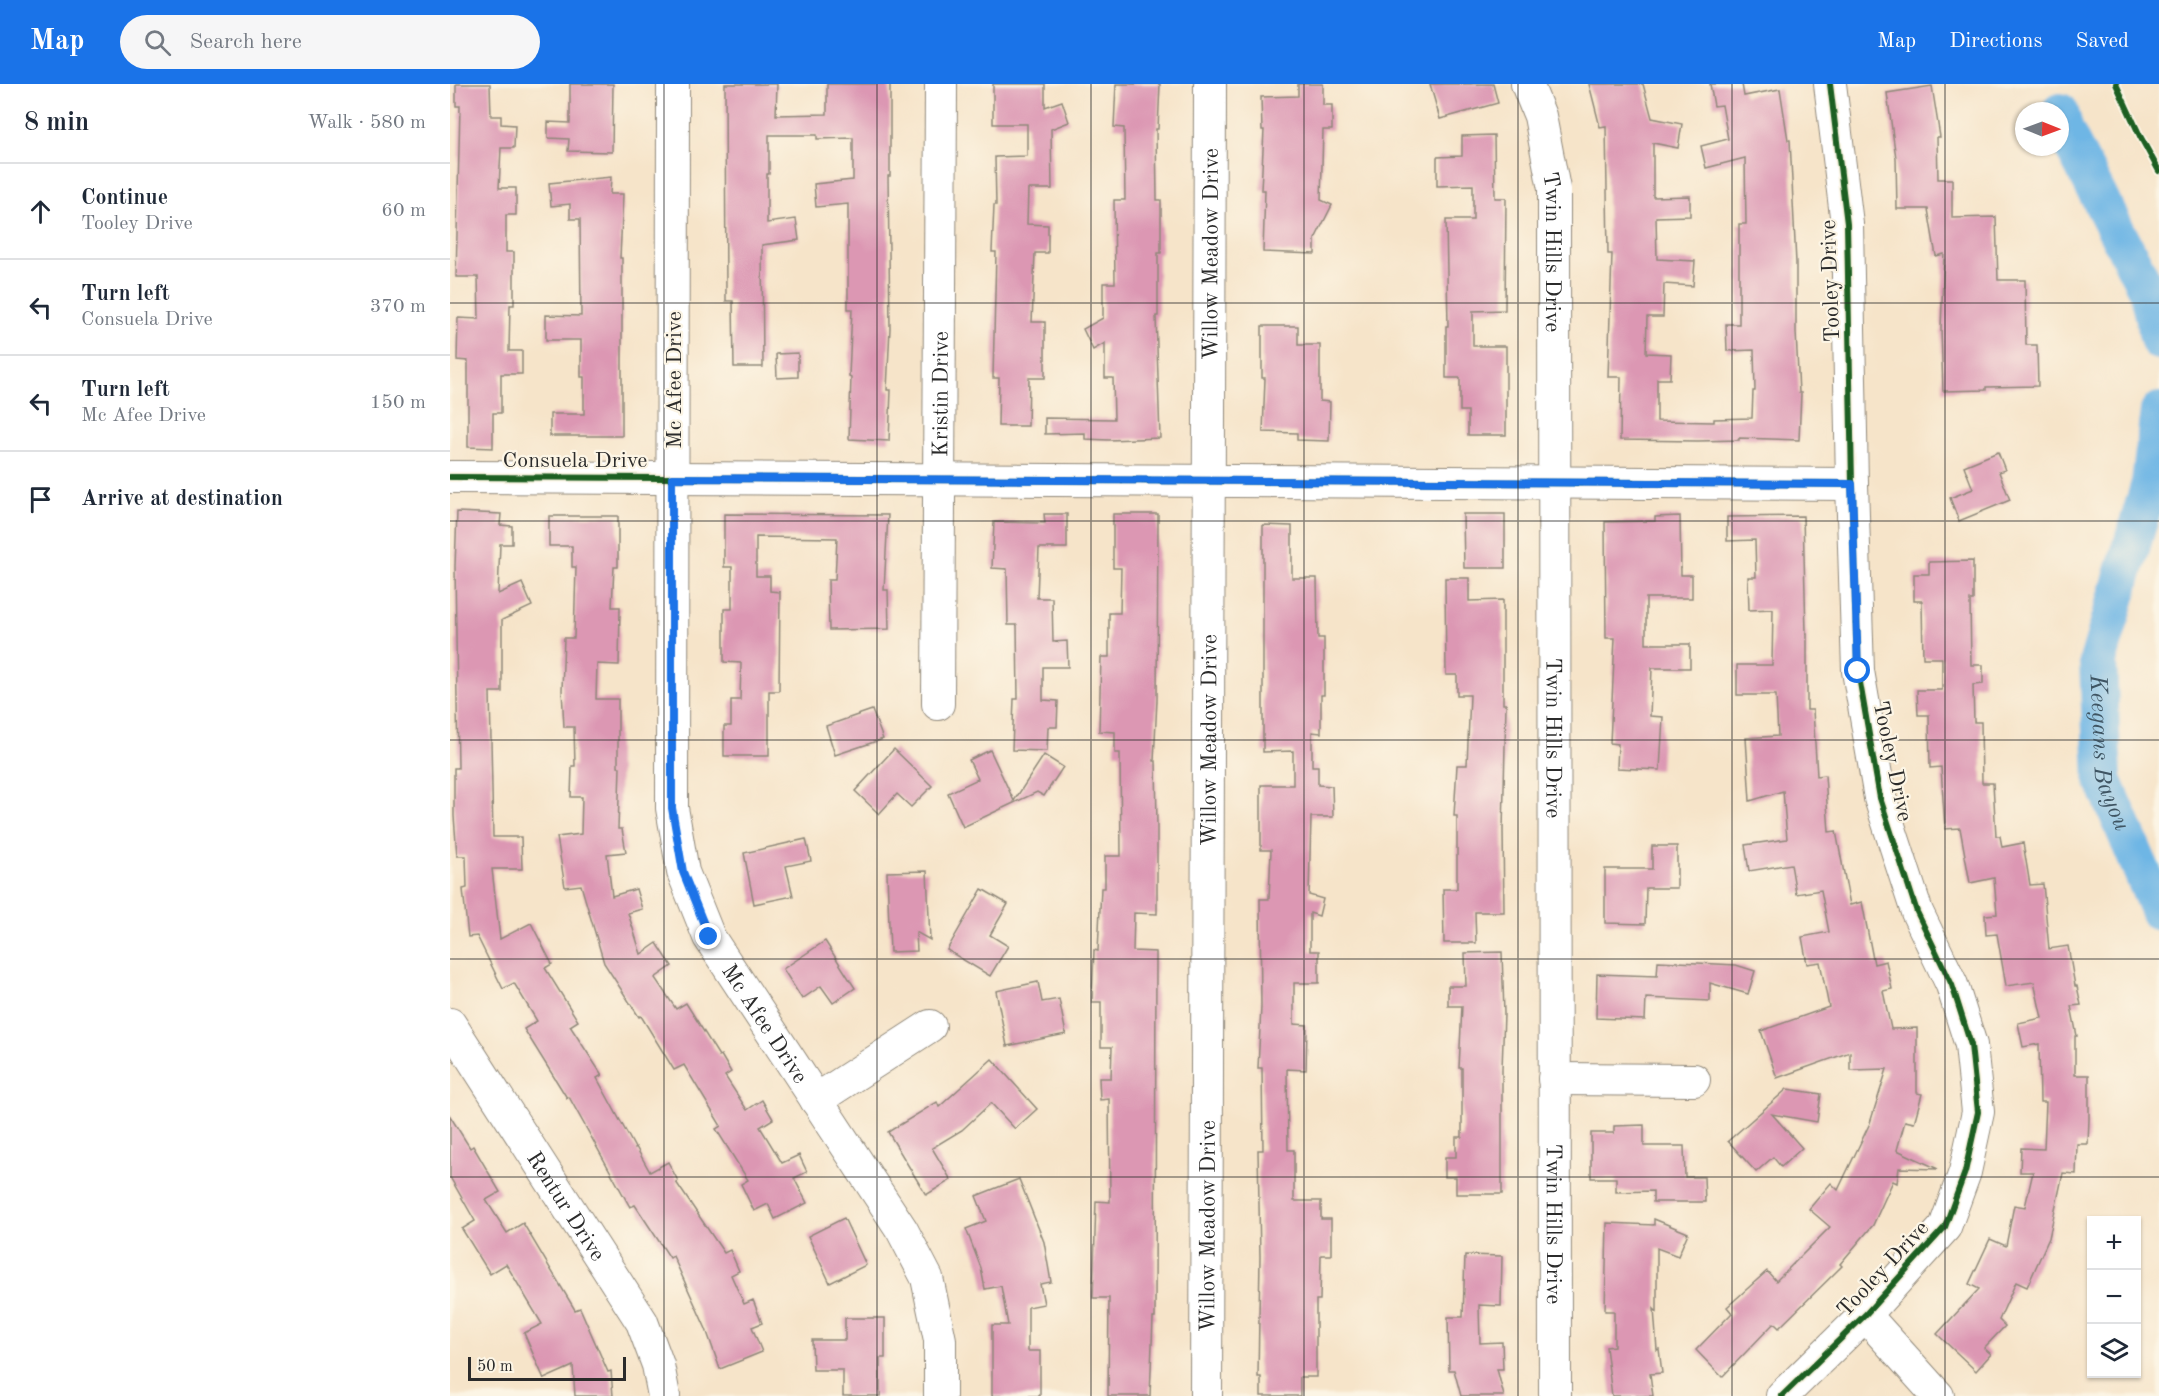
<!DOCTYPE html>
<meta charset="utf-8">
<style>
:root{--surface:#fff;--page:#f6f6f7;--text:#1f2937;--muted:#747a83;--line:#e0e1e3;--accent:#1a73e8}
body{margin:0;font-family:"Old Standard TT",serif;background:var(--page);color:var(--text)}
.controls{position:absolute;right:18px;bottom:18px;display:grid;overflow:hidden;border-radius:0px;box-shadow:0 2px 4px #0004}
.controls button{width:54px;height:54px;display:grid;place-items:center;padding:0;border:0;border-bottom:2px solid var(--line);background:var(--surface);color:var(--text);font:30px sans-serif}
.compass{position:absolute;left:1565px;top:18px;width:54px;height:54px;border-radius:50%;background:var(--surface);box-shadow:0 2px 4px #0004;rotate:91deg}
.scale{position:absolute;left:18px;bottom:15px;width:158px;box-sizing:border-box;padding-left:6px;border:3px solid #2b2b2b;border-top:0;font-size:16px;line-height:21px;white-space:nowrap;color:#2b2b2b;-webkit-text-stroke:4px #fcf5e5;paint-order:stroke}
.stop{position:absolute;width:18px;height:18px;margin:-14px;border:4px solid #1a73e8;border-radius:50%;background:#fff}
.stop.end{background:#1a73e8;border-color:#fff;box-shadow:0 2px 6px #0008}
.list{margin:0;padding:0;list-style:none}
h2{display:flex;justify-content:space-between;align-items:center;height:78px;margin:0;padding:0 24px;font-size:26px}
h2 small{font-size:20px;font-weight:400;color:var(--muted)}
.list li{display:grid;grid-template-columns:39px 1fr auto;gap:18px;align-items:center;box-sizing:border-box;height:96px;padding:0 24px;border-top:2px solid var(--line)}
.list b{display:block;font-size:22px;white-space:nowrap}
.list p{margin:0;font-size:20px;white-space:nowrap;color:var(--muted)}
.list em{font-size:20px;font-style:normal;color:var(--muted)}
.icon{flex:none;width:33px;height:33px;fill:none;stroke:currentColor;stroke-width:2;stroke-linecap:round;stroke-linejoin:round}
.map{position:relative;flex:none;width:1709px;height:1312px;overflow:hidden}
header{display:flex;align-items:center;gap:36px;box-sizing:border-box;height:84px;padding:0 30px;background:var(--accent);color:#fff}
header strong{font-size:28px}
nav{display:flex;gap:33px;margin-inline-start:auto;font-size:21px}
.search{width:420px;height:54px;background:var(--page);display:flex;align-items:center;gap:15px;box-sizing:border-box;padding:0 21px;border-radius:33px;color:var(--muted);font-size:22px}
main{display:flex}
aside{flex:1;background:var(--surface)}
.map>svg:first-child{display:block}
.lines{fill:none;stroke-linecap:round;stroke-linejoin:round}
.river{stroke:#6eb6e5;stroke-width:38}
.building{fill:#dc97b3}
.minor-casing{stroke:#90887a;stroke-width:34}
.minor{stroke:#fff;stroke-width:32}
.cycleway-casing{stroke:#fcf5e5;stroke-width:10}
.cycleway{stroke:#1b5e20;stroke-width:6}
.route{stroke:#1a73e8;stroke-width:8}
.grid{fill:none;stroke:#2b2b2b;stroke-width:1.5;stroke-opacity:0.55}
.labels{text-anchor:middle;stroke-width:4.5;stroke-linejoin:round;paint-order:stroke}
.street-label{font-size:22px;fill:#2b2b2b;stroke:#fcf5e5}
.water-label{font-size:24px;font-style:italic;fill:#3f5563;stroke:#fcf5e5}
</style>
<header>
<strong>Map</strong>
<div class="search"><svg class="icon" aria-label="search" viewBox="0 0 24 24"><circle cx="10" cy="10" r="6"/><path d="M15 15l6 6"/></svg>Search here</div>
<nav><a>Map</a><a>Directions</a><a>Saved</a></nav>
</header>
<main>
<aside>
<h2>8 min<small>Walk · 580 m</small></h2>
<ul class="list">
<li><svg class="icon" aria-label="ahead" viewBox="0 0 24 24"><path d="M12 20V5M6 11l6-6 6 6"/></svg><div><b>Continue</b><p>Tooley Drive</p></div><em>60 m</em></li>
<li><svg class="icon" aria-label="left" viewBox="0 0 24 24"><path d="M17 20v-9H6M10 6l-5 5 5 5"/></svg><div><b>Turn left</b><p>Consuela Drive</p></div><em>370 m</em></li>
<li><svg class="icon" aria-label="left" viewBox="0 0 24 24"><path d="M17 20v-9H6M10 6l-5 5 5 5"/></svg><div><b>Turn left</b><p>Mc Afee Drive</p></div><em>150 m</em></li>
<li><svg class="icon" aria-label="arrive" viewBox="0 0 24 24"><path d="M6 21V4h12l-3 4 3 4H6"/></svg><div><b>Arrive at destination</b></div></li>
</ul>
</aside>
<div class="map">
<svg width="1709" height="1312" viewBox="0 0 1709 1312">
<rect width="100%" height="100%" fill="#fcf5e5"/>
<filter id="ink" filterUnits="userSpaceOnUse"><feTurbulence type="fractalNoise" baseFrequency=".0167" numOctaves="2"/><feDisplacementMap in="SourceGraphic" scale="12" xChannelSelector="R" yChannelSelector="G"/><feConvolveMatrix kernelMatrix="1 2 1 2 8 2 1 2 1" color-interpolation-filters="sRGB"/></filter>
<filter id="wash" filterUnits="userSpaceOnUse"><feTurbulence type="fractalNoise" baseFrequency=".008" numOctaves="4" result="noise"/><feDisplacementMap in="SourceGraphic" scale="24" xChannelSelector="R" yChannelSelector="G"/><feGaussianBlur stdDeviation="1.35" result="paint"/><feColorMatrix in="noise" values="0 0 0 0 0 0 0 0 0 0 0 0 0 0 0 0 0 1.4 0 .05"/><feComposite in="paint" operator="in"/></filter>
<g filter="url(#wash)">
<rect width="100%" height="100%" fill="#f6e4c9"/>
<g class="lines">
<g class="river">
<polyline points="1610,28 1615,47 1697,206 1709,257"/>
<path id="s1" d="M 1709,327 L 1700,399 L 1648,577 L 1653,695 L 1709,828"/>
</g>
</g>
<g id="blocks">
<g class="building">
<polygon points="6,0 40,0 41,32 51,32 51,40 65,41 64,64 51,64 49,104 66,104 66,131 56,131 56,168 64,168 64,221 60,221 59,267 72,267 72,290 51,290 51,329 43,329 43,364 18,363 18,277 7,276 8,234 29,235 28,193 6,193 10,22 6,22"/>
<polygon points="120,0 163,0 162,68 118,67 119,55 98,54 98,38 120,39"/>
<polygon points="275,0 327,0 326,31 377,30 377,0 440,0 440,92 438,92 440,244 437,306 441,306 439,357 399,355 401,293 399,292 402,225 398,225 398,120 366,123 364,100 403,96 403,54 367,55 367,51 319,51 319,90 317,90 317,139 346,135 349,156 312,161 313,283 284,283 283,217 276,217"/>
<polygon points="543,0 595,0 595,23 612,17 619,38 601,45 602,105 578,105 577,140 598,141 598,169 585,169 582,238 595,238 595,294 579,294 578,342 548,342 549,294 543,294 546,168 542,168 544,121 546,121 545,73 577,72 577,40 543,40"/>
<polygon points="666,0 710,0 708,45 706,45 707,116 711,116 711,169 708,169 708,232 706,232 710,354 659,356 635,355 635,349 595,350 595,334 664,335 663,294 655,294 655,259 643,266 633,245 653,234 653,199 665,199 664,116 675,116 674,44 664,43"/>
<polygon points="848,0 873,0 873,21 882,21 882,46 873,46 871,116 882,121 865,155 865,170 813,168 815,106 811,106 814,46 812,46 811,13 848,12"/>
<polygon points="980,0 1043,0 1048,19 990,35"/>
<polygon points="1139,0 1193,0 1202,34 1232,40 1228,64 1203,59 1203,113 1240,112 1240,132 1206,133 1207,175 1245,177 1243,202 1214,200 1213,233 1197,233 1196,269 1221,270 1220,295 1207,295 1207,337 1264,338 1264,335 1302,334 1303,307 1305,307 1304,266 1277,267 1276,240 1289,240 1289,140 1296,140 1295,74 1256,84 1251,62 1278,55 1272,21 1264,22 1260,0 1292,0 1294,12 1330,5 1338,56 1340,56 1346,179 1346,248 1349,309 1351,309 1349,356 1289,354 1289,356 1248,357 1170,356 1171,293 1158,293 1162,170 1158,170 1156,42 1150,43"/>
<polygon points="1482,2 1490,53 1487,53 1488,95 1502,95 1502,134 1546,133 1548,196 1575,196 1576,261 1587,261 1588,302 1536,303 1536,306 1493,307 1491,244 1494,170 1486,172 1478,125 1447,125 1446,74 1437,9"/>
<polygon points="1044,51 1045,114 1056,114 1055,226 1023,227 1023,262 1056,262 1056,351 1018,351 1018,327 1010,327 1010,294 996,294 996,242 998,242 996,136 1023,136 1023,101 987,102 987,73 1012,72 1012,52"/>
<polygon points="161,93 160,110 173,110 170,174 172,174 172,352 100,352 100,330 134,330 134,293 131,293 131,256 96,256 96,231 131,232 130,135 120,135 120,120 101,122 99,99"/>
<polygon points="812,242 848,242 848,261 870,261 870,317 880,318 879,357 847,356 847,349 813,348 815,294 812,294"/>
<polygon points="348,269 348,293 327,294 326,270"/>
<polygon points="1548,368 1555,386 1549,388 1560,416 1509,437 1500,414 1523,405 1514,382"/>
<polygon points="7,428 51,430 50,441 62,442 62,460 50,460 48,510 72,499 82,522 52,536 52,608 40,608 43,753 71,753 72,785 42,785 50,855 81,839 102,880 95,884 128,937 120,942 152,991 147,994 185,1064 186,1063 200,1088 218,1078 228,1097 226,1098 274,1169 280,1166 289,1187 281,1191 294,1220 303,1216 312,1239 302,1243 312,1268 270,1285 256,1245 223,1172 220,1174 185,1121 180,1123 119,1013 117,1014 74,945 87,937 64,899 53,905 27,852 18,853 13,805 17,804 16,772 7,772 4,732 4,684 8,684 5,482"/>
<polygon points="274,430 438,431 434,506 438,506 439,545 379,546 378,496 385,496 387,454 306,453 306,492 320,492 320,507 330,508 329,607 319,607 319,672 274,672 274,642 281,642 281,616 290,616 291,579 274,578 274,525 282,525 282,483 274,483"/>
<polygon points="594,430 617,430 617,464 589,464 587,514 602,514 603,558 617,557 618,583 593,583 593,616 608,617 607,643 598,643 597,667 562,666 564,615 568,615 567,541 558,541 557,485 542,484 544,438 595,439"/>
<polygon points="663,430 708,430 707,616 704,677 706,677 707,744 707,830 684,829 683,867 706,868 705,1234 703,1234 700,1312 658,1312 659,1214 643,1214 646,1117 660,1118 659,1015 650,1016 649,994 661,994 662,963 651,963 651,918 642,918 644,866 648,867 651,804 655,804 655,772 671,772 670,669 665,669 665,648 649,647 651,573 659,573 659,529 670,529 671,484 663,484"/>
<polygon points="1013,430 1055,430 1055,484 1014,484"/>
<polygon points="99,432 168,432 168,483 164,483 162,523 170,523 169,581 147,580 146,615 168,615 168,683 170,683 168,745 172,745 176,768 157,770 162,812 186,805 192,825 178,829 191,870 207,859 222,882 205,894 226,925 236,919 269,972 271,971 281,988 275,992 297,1026 312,1016 323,1035 310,1043 332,1079 349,1071 357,1088 344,1094 357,1119 325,1135 318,1120 304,1127 291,1100 298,1096 266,1045 271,1042 234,981 224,986 191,932 189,933 154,879 131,801 115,803 107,753 131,750 132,713 121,713 122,682 125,682 124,643 114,643 112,606 114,554 124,554 126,483 122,483 122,462 99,462"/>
<polygon points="1230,432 1231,491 1242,491 1242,514 1196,514 1196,560 1240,560 1240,584 1202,584 1200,632 1213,633 1210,686 1167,684 1168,660 1160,659 1165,554 1156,554 1155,438 1205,437 1205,433"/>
<polygon points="1353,432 1356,549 1357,549 1357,626 1363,626 1367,692 1375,691 1379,748 1386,747 1400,821 1412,818 1424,880 1436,877 1442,905 1433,907 1441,945 1467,944 1467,1009 1472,1010 1464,1039 1455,1037 1447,1066 1488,1085 1449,1084 1447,1099 1443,1097 1423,1141 1390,1180 1392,1182 1329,1244 1324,1239 1272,1293 1246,1266 1282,1229 1277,1223 1317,1187 1326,1197 1380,1143 1359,1125 1381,1099 1388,1106 1420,1039 1437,985 1400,986 1400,968 1327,994 1311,947 1379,923 1370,878 1357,880 1352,853 1379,848 1371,806 1346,810 1341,780 1299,787 1295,761 1337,755 1333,707 1300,717 1296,654 1328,652 1326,611 1287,611 1287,581 1322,581 1323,525 1299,526 1298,493 1306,493 1305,456 1277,457 1277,433"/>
<polygon points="813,441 842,442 842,494 867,494 868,554 874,554 874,611 871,611 871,649 862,648 862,682 868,682 868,701 882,702 883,733 861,733 859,811 873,815 869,832 860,829 860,867 869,867 869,899 844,899 844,940 857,941 856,986 837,985 838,1066 844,1066 844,1117 871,1117 871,1135 881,1135 881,1171 871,1171 870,1216 866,1216 866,1293 850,1293 850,1312 811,1312 811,1293 808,1293 810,1173 808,1066 813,1066 812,984 808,984 811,923 810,815 819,815 821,766 811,766 811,701 843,701 843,667 813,668"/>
<polygon points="1523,477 1523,516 1520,516 1521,581 1533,581 1533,600 1523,601 1524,638 1531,638 1532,699 1543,699 1546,752 1550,752 1552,763 1573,759 1580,801 1593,800 1599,865 1618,862 1625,902 1627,902 1631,921 1621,922 1627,952 1625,952 1625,991 1639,991 1639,1035 1638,1060 1627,1060 1626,1090 1613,1089 1599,1154 1577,1203 1566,1198 1549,1236 1555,1242 1534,1264 1541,1270 1526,1287 1487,1250 1529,1205 1519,1200 1540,1155 1556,1162 1564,1121 1575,1123 1583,1088 1570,1088 1571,1064 1594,1065 1596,1018 1590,1018 1589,960 1573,963 1568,939 1592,934 1584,898 1556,902 1547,850 1536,851 1535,831 1547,830 1544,794 1520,799 1510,744 1495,745 1491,683 1480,684 1479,631 1468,631 1467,606 1492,606 1492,574 1473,574 1472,517 1464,517 1464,490 1479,490 1479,478"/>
<polygon points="995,494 1019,494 1019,517 1053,516 1053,620 1056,620 1053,746 1054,828 1025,828 1026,859 994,859 993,805 1007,805 1007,732 1004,732 1007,681 1017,681 1020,611 1007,611 1007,591 996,591"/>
<polygon points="422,626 433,655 385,671 376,642"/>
<polygon points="444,665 482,702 461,723 447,710 429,730 405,707"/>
<polygon points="540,666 564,717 594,671 613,683 594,712 587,708 513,743 498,709 528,695 519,676"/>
<polygon points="356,755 361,777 336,782 343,812 304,820 294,769"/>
<polygon points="1202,762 1227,762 1227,804 1196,804 1195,840 1155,839 1155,785 1202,785"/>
<polygon points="477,787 480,856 466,848 467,867 440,868 437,788"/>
<polygon points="532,805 558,820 540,851 558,862 540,892 497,866"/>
<polygon points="375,857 405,904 383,919 371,902 352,915 333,885"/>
<polygon points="1052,868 1054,930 1052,985 1052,1110 1006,1110 1006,1093 995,1093 995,1073 1006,1073 1006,1053 1012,1053 1012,984 1009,984 1012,922 998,922 998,902 1016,902 1015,869"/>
<polygon points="1208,877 1286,881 1305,887 1298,910 1260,899 1260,917 1196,914 1195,936 1146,934 1147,890 1207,892"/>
<polygon points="588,898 592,918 609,915 616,950 557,962 546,907"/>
<polygon points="542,975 587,1025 565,1045 541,1019 512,1046 482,1064 501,1096 476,1111 438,1048 487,1018 489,1023"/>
<polygon points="1337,1005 1371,1010 1367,1038 1322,1030 1352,1064 1331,1083 1323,1073 1306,1088 1278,1057"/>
<polygon points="0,1032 20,1064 23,1062 50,1108 36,1116 57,1149 73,1139 125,1226 130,1224 158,1288 161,1287 163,1312 125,1312 123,1282 94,1295 74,1249 92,1240 56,1180 40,1190 12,1145 25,1137 0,1093"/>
<polygon points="1194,1041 1194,1062 1234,1062 1235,1093 1254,1093 1255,1118 1203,1118 1203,1107 1166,1108 1166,1094 1141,1094 1141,1049 1164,1049 1164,1042"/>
<polygon points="569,1095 594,1158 601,1198 590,1200 594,1220 578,1223 578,1267 590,1267 590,1312 542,1312 542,1241 558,1241 551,1202 535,1205 531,1184 516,1145 536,1137 526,1112"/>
<polygon points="394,1134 416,1181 380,1199 358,1152"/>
<polygon points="1204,1135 1238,1149 1228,1172 1207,1164 1207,1228 1204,1225 1207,1266 1209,1265 1212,1289 1200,1290 1203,1312 1162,1312 1156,1263 1164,1262 1164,1227 1155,1227 1157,1139 1204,1141"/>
<polygon points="1015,1171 1052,1172 1051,1222 1029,1221 1030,1259 1052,1258 1053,1285 1047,1285 1054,1312 1011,1312 1004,1286 999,1286 998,1233 1013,1233"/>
<polygon points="395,1234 435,1234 435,1274 430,1274 430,1312 393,1312 393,1286 363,1286 362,1256 395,1256"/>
</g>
</g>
</g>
<g filter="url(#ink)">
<use href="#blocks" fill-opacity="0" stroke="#90887a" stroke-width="1.5"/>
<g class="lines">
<g class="minor-casing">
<g id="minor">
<path id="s2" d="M 223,0 L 222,724 L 233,788 L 259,853 L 452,1146 L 477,1194 L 490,1256 L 490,1312"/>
<path id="s3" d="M 1077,0 L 1090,32 L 1104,105 L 1105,1312"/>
<polyline points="0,393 1402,400"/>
<path id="s4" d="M 488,620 L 491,0"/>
<path id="s5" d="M 0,940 L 192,1238 L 208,1281 L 214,1312"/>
<polyline points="1104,995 1244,996"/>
<polyline points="366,1016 480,942"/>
<polyline points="1415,1231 1488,1312"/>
<path id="s6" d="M 756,1312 L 760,0"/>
<polyline points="1332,1312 1415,1231 1495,1143 1515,1088 1528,1028 1521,961 1502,901 1467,828 1430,714 1408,587 1402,400 1397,140 1380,0"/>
</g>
</g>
<use href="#minor" class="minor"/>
<g class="cycleway-casing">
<g id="cycleway">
<polyline points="1666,0 1690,52 1709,87"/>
<polyline points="0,393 1402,400"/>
<polyline points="1332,1312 1415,1231 1495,1143 1515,1088 1528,1028 1521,961 1502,901 1467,828 1430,714 1408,587 1402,400 1397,140 1380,0"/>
</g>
</g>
<use href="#cycleway" class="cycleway"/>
</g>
</g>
<g class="lines" filter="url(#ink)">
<polyline class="route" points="259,853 233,788 222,724 222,394 1402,400 1408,587"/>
</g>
<path class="grid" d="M 214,0 L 214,1312M 427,0 L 427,1312M 641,0 L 641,1312M 854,0 L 854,1312M 1068,0 L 1068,1312M 1282,0 L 1282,1312M 1495,0 L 1495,1312M 0,219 L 1709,219M 0,437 L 1709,437M 0,656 L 1709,656M 0,875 L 1709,875M 0,1093 L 1709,1093"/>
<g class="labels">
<g class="street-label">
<text dy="8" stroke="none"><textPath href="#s3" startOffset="172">Twin Hills Drive</textPath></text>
<text dy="8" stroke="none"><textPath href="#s6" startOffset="1142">Willow Meadow Drive</textPath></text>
<text transform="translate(1379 197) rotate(-92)" y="8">Tooley Drive</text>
<text transform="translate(223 296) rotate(-90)" y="8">Mc Afee Drive</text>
<text dy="8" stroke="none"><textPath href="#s4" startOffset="310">Kristin Drive</textPath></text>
<text x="125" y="383">Consuela Drive</text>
<text dy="8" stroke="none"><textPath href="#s3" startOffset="658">Twin Hills Drive</textPath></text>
<text dy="8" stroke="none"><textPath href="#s6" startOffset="656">Willow Meadow Drive</textPath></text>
<text transform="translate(1444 677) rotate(78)" y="8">Tooley Drive</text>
<text dy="8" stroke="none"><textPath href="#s2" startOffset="962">Mc Afee Drive</textPath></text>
<text dy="8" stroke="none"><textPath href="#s5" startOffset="216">Rentur Drive</textPath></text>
<text dy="8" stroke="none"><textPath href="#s3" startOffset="1144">Twin Hills Drive</textPath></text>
<text dy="8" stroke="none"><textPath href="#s6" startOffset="170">Willow Meadow Drive</textPath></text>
<text transform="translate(1432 1184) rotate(-47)" y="8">Tooley Drive</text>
</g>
<g class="water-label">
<text dy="8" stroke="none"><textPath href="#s1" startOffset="351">Keegans Bayou</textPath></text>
</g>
</g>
</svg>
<div class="controls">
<button>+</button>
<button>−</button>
<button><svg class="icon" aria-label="layers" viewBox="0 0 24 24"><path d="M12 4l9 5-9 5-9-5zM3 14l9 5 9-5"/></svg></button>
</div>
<svg class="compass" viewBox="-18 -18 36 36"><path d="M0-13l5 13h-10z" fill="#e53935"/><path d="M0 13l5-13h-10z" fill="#747a83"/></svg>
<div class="scale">50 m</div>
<div class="stop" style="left:1408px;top:587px"></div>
<div class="stop end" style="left:259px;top:853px"></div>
</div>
</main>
